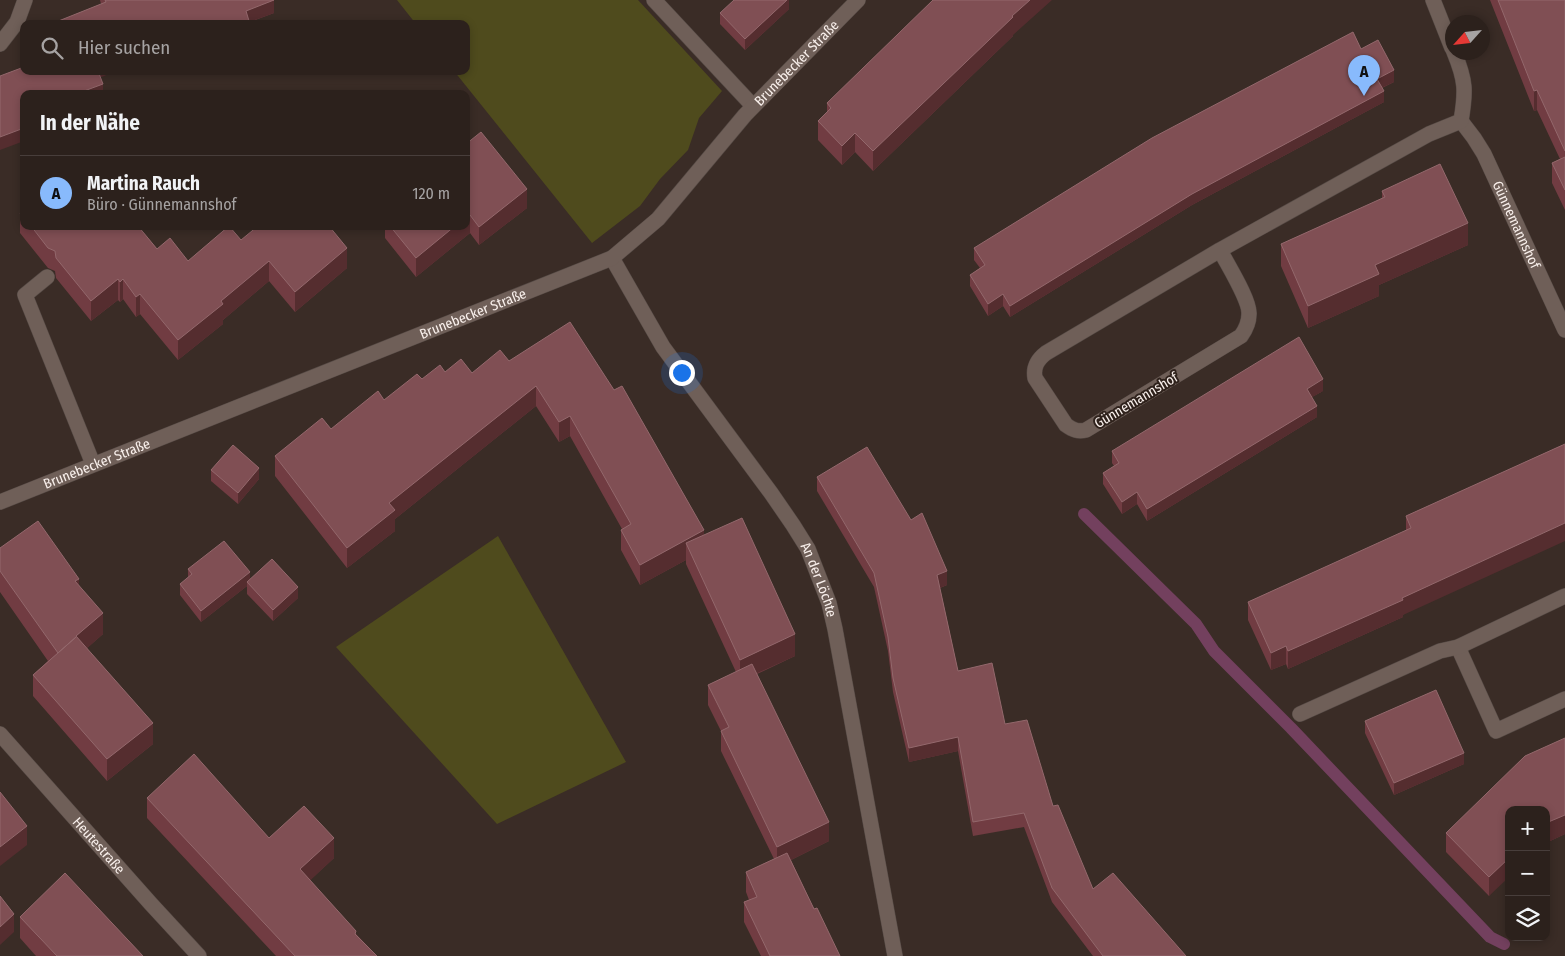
<!DOCTYPE html>
<html lang="de">
<meta charset="utf-8">
<style>
:root{--surface:#2c211c;--page:#342925;--text:#f1f3f6;--muted:#a6a3a3;--line:#483e3b;--accent:#88bafc}
body{margin:0;font-family:"Fira Sans Condensed",sans-serif;background:var(--page);color:var(--text)}
.controls{position:absolute;right:15px;bottom:15px;display:grid;overflow:hidden;border-radius:10px;box-shadow:0 2px 8px #0003}
.controls button{width:45px;height:45px;display:grid;place-items:center;padding:0;border:0;border-bottom:1px solid var(--line);background:var(--surface);color:var(--text);font:25px sans-serif}
.compass{position:absolute;left:1445px;top:15px;width:45px;height:45px;border-radius:50%;background:var(--surface);box-shadow:0 2px 8px #0003;rotate:243deg}
.you{position:absolute;left:681px;top:372px;width:18px;height:18px;margin:-12px;border:4px solid #fff;border-radius:50%;background:#1a73e8;box-shadow:0 0 0 8px #1a73e833}
.badge{display:grid;place-items:center;width:32px;height:32px;border-radius:50%;background:var(--accent);color:#111;font-size:16px;font-weight:700}
.pin{position:absolute;translate:-50% -41px;filter:drop-shadow(0 1px 2px #0008)}
.pin::after{content:'';position:absolute;top:26px;width:18px;height:15px;background:inherit;clip-path:polygon(0 0,100% 0,50% 100%)}
.list{margin:0;padding:0;list-style:none}
h2{display:flex;justify-content:space-between;align-items:center;height:65px;margin:0;padding:0 20px;font-size:21px}
h2 small{font-size:16px;font-weight:400;color:var(--muted)}
.list li{display:grid;grid-template-columns:32px 1fr auto;gap:15px;align-items:center;box-sizing:border-box;height:75px;padding:0 20px;border-top:1px solid var(--line)}
.list b{display:block;font-size:19px;white-space:nowrap}
.list p{margin:0;font-size:16px;white-space:nowrap;color:var(--muted)}
.list em{font-size:16px;font-style:normal;color:var(--muted)}
.icon{flex:none;width:28px;height:28px;fill:none;stroke:currentColor;stroke-width:2;stroke-linecap:round;stroke-linejoin:round}
.map{position:relative;flex:none;width:1565px;height:956px;overflow:hidden}
.search{position:absolute;background:var(--surface);box-shadow:0 2px 8px #0003;left:20px;top:20px;width:450px;height:55px;display:flex;align-items:center;gap:12px;box-sizing:border-box;padding:0 18px;border-radius:10px;color:var(--muted);font-size:19px}
.panel{position:absolute;background:var(--surface);box-shadow:0 2px 8px #0003;left:20px;top:90px;width:450px;height:140px;border-radius:10px}
.map>svg:first-child{display:block}
.green{fill:#4f4b1d}
.lines{fill:none;stroke-linecap:round;stroke-linejoin:round}
.stream{stroke:#73405e;stroke-width:12}
.lane-casing{stroke:#544944;stroke-width:16}
.street-casing{stroke:#544944;stroke-width:16}
.lane{stroke:#6f5f58;stroke-width:15}
.street{stroke:#6f5f58;stroke-width:15}
.wall{fill:#713c42}
.shaded-wall{fill:#552d2f}
.building{fill:#804f54;stroke:#93686c}
.labels{text-anchor:middle;stroke-width:4;stroke-linejoin:round;paint-order:stroke}
.street-label{font-size:14px;fill:#f9f0ec;stroke:#2f221c}
</style>
<div class="map">
<svg width="1565" height="956" viewBox="0 0 1565 956">
<rect width="100%" height="100%" fill="#3a2c26"/>
<g class="green">
<polygon points="397,0 638,0 722,91 699,118 688,150 660,179 640,206 592,243 454,71 466,71 466,24 416,24"/>
<polygon points="498,536 626,762 497,824 336,647"/>
</g>
<g class="lines">
<polyline class="stream" points="1084,514 1196,624 1214,651 1291,728 1490,937 1504,944"/>
<g class="lane-casing">
<g id="lane">
<polyline points="654,0 753,106"/>
<polyline points="47,277 25,295 93,464"/>
</g>
</g>
<g class="street-casing">
<g id="street">
<polyline points="1433,0 1452,48"/>
<polyline points="0,44 17,22 25,0"/>
<path id="s1" d="M 1461,121 L 1474,138 L 1484,154 L 1565,330"/>
<path d="M 1220,250 C 1227,264 1250,300 1249,314 C 1249,322 1246,329 1241,336 L 1086,430 C 1078,432 1073,430 1066,425 L 1035,378 C 1033,367 1037,360 1046,353 L 1220,250 L 1429,134 L 1461,121 C 1466,91 1466,81 1454,52"/>
<path id="s2" d="M 612,258 L 663,347 L 771,493 L 793,525 L 808,549 L 829,603 L 835,629 L 895,956"/>
<path id="s3" d="M 0,502 L 612,258 L 658,219 L 745,115 L 858,0"/>
<polyline points="1458,647 1496,731 1565,699"/>
<polyline points="1300,714 1440,651 1458,647 1565,596"/>
<path id="s4" d="M 0,734 L 151,904 L 199,956"/>
</g>
</g>
<use href="#lane" class="lane"/>
<use href="#street" class="street"/>
</g>
<g class="wall">
<polygon points="100,0 274,0 274,13 250,22 101,4"/>
<polygon points="789,0 789,9 745,50 720,24 720,13"/>
<polygon points="1490,0 1565,0 1565,210 1552,183 1552,163 1560,159 1537,110 1534,111"/>
<polygon points="1013,35 1013,36 873,171 855,152 842,165 818,140 818,121 827,112 827,103"/>
<polygon points="1361,49 1394,82 1382,88 1384,102 1192,205 1010,317 1003,306 988,316 970,286 970,275 980,268 974,260 974,248"/>
<polygon points="466,144 527,208 479,245 470,233 416,277 385,238 385,226 466,226"/>
<polygon points="1382,191 1468,245 1379,285 1379,296 1308,328 1281,266 1281,244 1382,199"/>
<polygon points="24,212 24,226 138,226 157,249 188,261 241,240 347,268 295,312 269,281 223,320 223,324 178,360 140,314 136,317 123,299 120,302 118,300 91,321 56,278 55,271 48,268 20,233 20,213"/>
<polygon points="509,361 704,535 795,656 757,674 829,841 791,860 814,909 840,956 761,956 744,922 744,902 749,900 746,892 746,872 774,859 721,751 721,731 708,705 708,685 736,672 686,564 686,560 640,585 621,550 621,530 622,529 570,436 559,442 536,406 395,519 395,531 347,568 275,476 275,456 331,429 422,379 445,372 472,373"/>
<polygon points="1323,391 1312,397 1317,417 1147,521 1137,504 1122,514 1103,484 1103,473 1114,466 1112,463 1112,451"/>
<polygon points="1565,444 1403,615 1403,617 1288,669 1286,664 1271,670 1248,620 1248,602 1406,531 1406,516"/>
<polygon points="211,470 259,479 238,504 211,481"/>
<polygon points="817,477 947,585 940,588 958,671 1005,724 1053,806 1093,889 1186,956 1093,956 1052,902 1024,827 973,836 958,751 909,762 893,692 888,651 874,587 817,491"/>
<polygon points="0,548 79,585 103,634 87,648 153,744 107,781 33,696 33,675 48,661 0,592"/>
<polygon points="188,569 250,580 298,598 273,621 247,594 247,586 201,622 180,595 180,584 188,578"/>
<polygon points="1365,721 1464,764 1394,795 1365,733"/>
<polygon points="1565,738 1565,834 1546,843 1546,810 1489,896 1446,852 1446,833"/>
<polygon points="147,798 269,838 334,858 310,880 356,934 377,956 276,956 147,818"/>
<polygon points="20,917 143,956 36,956 20,938"/>
</g>
<g class="shaded-wall">
<polygon points="274,0 274,13 246,23 246,11"/>
<polygon points="787,0 789,0 789,9 745,50 745,39"/>
<polygon points="1030,0 1052,0 1013,35 1013,36 873,171 873,151 1012,16"/>
<polygon points="1394,70 1394,82 1377,90 1377,79"/>
<polygon points="97,71 116,71 97,79"/>
<polygon points="103,84 103,94 76,94"/>
<polygon points="1537,90 1537,110 1534,111 1534,91"/>
<polygon points="1384,91 1384,102 1192,205 1010,317 1010,306 1192,194"/>
<polygon points="24,128 24,141 0,150 0,137"/>
<polygon points="855,133 855,152 842,165 842,146"/>
<polygon points="527,189 527,208 479,245 479,227"/>
<polygon points="470,215 470,233 416,277 416,258 455,226 466,226 466,217"/>
<polygon points="1468,223 1468,245 1379,285 1379,296 1308,328 1308,306 1375,265"/>
<polygon points="347,248 347,268 295,312 295,292"/>
<polygon points="269,261 269,281 223,320 223,324 178,360 178,340 221,301"/>
<polygon points="118,279 118,300 91,321 91,301"/>
<polygon points="123,279 123,299 120,302 120,282"/>
<polygon points="140,294 140,314 136,317 136,297"/>
<polygon points="1003,294 1003,306 988,316 988,304"/>
<polygon points="1323,379 1323,391 1307,400 1307,389"/>
<polygon points="536,386 536,406 395,519 395,531 347,568 347,548 389,503"/>
<polygon points="1317,406 1317,417 1147,521 1147,509"/>
<polygon points="570,416 570,436 559,442 559,422"/>
<polygon points="259,468 259,479 238,504 238,493"/>
<polygon points="1137,492 1137,504 1122,514 1122,502"/>
<polygon points="1565,523 1565,541 1403,615 1403,617 1288,669 1288,651 1402,598"/>
<polygon points="704,530 704,551 686,543 686,560 640,585 640,565"/>
<polygon points="947,571 947,585 937,589 937,575"/>
<polygon points="250,572 250,584 247,582 247,586 201,622 201,611"/>
<polygon points="79,579 79,600 75,581"/>
<polygon points="298,587 298,598 273,621 273,610"/>
<polygon points="103,613 103,634 76,658 76,636"/>
<polygon points="795,634 795,656 740,681 740,660"/>
<polygon points="1286,646 1286,664 1271,670 1271,653"/>
<polygon points="153,723 153,744 107,781 107,759"/>
<polygon points="958,737 958,751 909,762 909,748"/>
<polygon points="1464,753 1464,764 1394,795 1394,783"/>
<polygon points="1565,815 1565,834 1546,843 1546,823"/>
<polygon points="829,822 829,841 777,867 777,847"/>
<polygon points="27,826 27,845 0,866 0,847"/>
<polygon points="334,838 334,858 300,890 300,869"/>
<polygon points="1509,858 1509,877 1489,896 1489,877"/>
<polygon points="14,914 14,932 0,945 0,927"/>
</g>
<g class="building">
<polygon points="105,0 274,0 246,11 250,24 51,24 106,2"/>
<polygon points="734,0 787,0 745,39 720,13"/>
<polygon points="933,0 1030,0 1012,16 1013,17 873,151 855,133 842,146 818,121 831,108 827,103"/>
<polygon points="1498,0 1565,0 1565,151 1537,90 1534,91"/>
<polygon points="1353,32 1361,49 1378,40 1394,70 1377,79 1384,91 1192,194 1010,306 1003,294 988,304 970,275 985,265 974,248 1152,138"/>
<polygon points="24,67 24,71 98,71 103,84 76,94 24,94 24,128 0,137 0,76"/>
<polygon points="481,132 527,189 479,227 470,215 466,217 466,144"/>
<polygon points="1565,157 1565,190 1552,163"/>
<polygon points="1440,164 1468,223 1375,265 1379,274 1308,306 1281,244 1385,197 1382,191"/>
<polygon points="24,212 24,218 20,213"/>
<polygon points="31,226 138,226 157,249 170,238 188,261 229,226 241,240 258,226 329,226 347,248 295,292 269,261 221,301 223,304 178,340 140,294 136,297 123,279 120,282 118,279 91,301 56,258 55,251 48,248"/>
<polygon points="390,226 455,226 416,258"/>
<polygon points="570,322 614,390 622,386 704,530 640,565 621,530 631,524 570,416 559,422 536,386 389,503 395,510 347,548 275,456 322,418 331,429 378,391 384,400 417,374 422,379 440,365 445,372 461,359 472,373 500,350 509,361"/>
<polygon points="1299,337 1323,379 1307,389 1317,406 1147,509 1137,492 1122,502 1103,473 1119,463 1112,451"/>
<polygon points="1565,444 1565,523 1402,598 1403,600 1288,651 1286,646 1271,653 1248,602 1411,528 1406,516"/>
<polygon points="233,445 259,468 238,493 211,470"/>
<polygon points="867,447 911,520 922,513 947,571 937,575 958,671 992,663 1005,724 1027,720 1053,806 1058,805 1093,889 1113,873 1186,956 1103,956 1052,888 1024,813 973,822 958,737 909,748 893,678 888,637 874,573 817,477"/>
<polygon points="742,518 795,634 740,660 686,543"/>
<polygon points="38,521 79,579 75,581 103,613 76,636 153,723 107,759 33,675 76,637 58,653 0,571 0,548"/>
<polygon points="224,541 250,572 201,611 180,584 192,574 188,569"/>
<polygon points="272,559 298,587 273,610 247,582"/>
<polygon points="752,664 829,822 777,847 721,731 729,727 708,685"/>
<polygon points="1436,690 1464,753 1394,783 1365,721"/>
<polygon points="1565,738 1565,815 1546,823 1546,810 1509,810 1509,858 1489,877 1446,833 1525,756"/>
<polygon points="194,754 269,838 304,806 334,838 300,869 356,931 355,934 377,956 295,956 147,798"/>
<polygon points="0,792 27,826 0,847"/>
<polygon points="787,853 814,909 817,908 840,956 770,956 744,902 757,897 746,872"/>
<polygon points="65,873 143,956 57,956 20,917"/>
<polygon points="0,896 14,914 0,927"/>
</g>
<g class="labels">
<g class="street-label">
<text dy="5" stroke="none"><textPath href="#s3" startOffset="928">Brunebecker Straße</textPath></text>
<text dy="5" stroke="none"><textPath href="#s1" startOffset="118">Günnemannshof</textPath></text>
<text dy="5" stroke="none"><textPath href="#s3" startOffset="509">Brunebecker Straße</textPath></text>
<text transform="translate(1136 400) rotate(-31)" y="5">Günnemannshof</text>
<text dy="5" stroke="none"><textPath href="#s3" startOffset="104">Brunebecker Straße</textPath></text>
<text dy="5" stroke="none"><textPath href="#s2" startOffset="384">An der Löchte</textPath></text>
<text dy="5" stroke="none"><textPath href="#s4" startOffset="149">Heutestraße</textPath></text>
</g>
</g>
</svg>
<div class="controls">
<button>+</button>
<button>−</button>
<button><svg class="icon" aria-label="layers" viewBox="0 0 24 24"><path d="M12 4l9 5-9 5-9-5zM3 14l9 5 9-5"/></svg></button>
</div>
<svg class="compass" viewBox="-18 -18 36 36"><path d="M0-13l5 13h-10z" fill="#e53935"/><path d="M0 13l5-13h-10z" fill="#a6a3a3"/></svg>
<div class="you"></div>
<div class="pin badge" style="left:1364px;top:96px">A</div>
<div class="search"><svg class="icon" aria-label="search" viewBox="0 0 24 24"><circle cx="10" cy="10" r="6"/><path d="M15 15l6 6"/></svg>Hier suchen</div>
<section class="panel">
<h2>In der Nähe<small></small></h2>
<ul class="list">
<li><span class="badge">A</span><div><b>Martina Rauch</b><p>Büro · Günnemannshof</p></div><em>120 m</em></li>
</ul>
</section>
</div>
